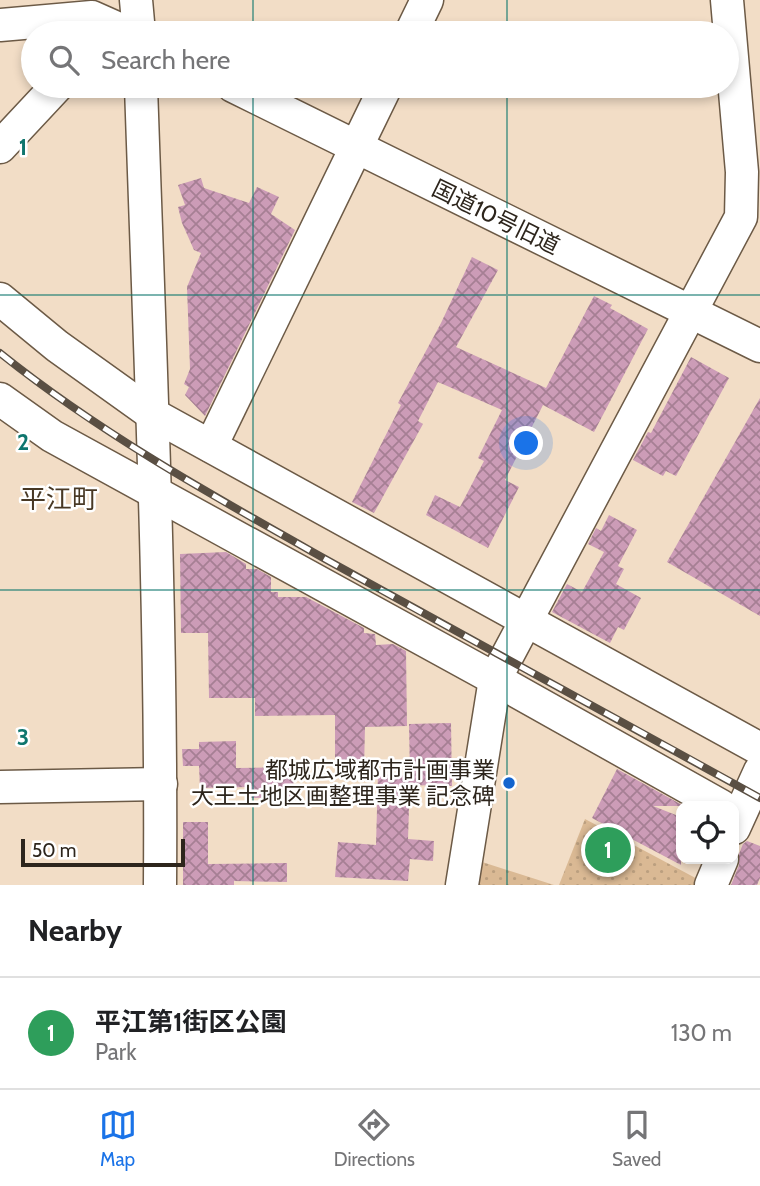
<!DOCTYPE html>
<meta charset="utf-8">
<style>
:root{--surface:#fff;--page:#f6f6f6;--text:#202124;--muted:#757577;--line:#e0e0e0;--accent:#1a73e8}
body{margin:0;font-family:Cabin,"Noto Sans JP",sans-serif;background:var(--page);color:var(--text)}
.controls{position:absolute;right:21px;bottom:21px;display:grid;overflow:hidden;border-radius:14px;box-shadow:0 4px 10px #0003}
.controls button{width:63px;height:63px;display:grid;place-items:center;padding:0;border:0;border-bottom:2px solid var(--line);background:var(--surface);color:var(--text);font:35px sans-serif}
.scale{position:absolute;left:21px;bottom:18px;width:164px;box-sizing:border-box;padding-left:7px;border:4px solid #2d251c;border-top:0;font-size:19px;line-height:24px;white-space:nowrap;color:#2d251c;-webkit-text-stroke:5px #fff;paint-order:stroke}
.you{position:absolute;left:527px;top:444px;width:24px;height:24px;margin:-18px;border:5px solid #fff;border-radius:50%;background:#1a73e8;box-shadow:0 0 0 10px #1a73e833}
.badge{display:grid;place-items:center;width:46px;height:46px;border-radius:50%;background:var(--accent);color:#fff;font-size:23px;font-weight:700}
.pin{position:absolute;translate:-50% -50%;border:4px solid #fff;box-shadow:0 2px 7px #0006}
.list{margin:0;padding:0;list-style:none}
h2{display:flex;justify-content:space-between;align-items:center;height:91px;margin:0;padding:0 28px;font-size:30px}
h2 small{font-size:23px;font-weight:400;color:var(--muted)}
.list li{display:grid;grid-template-columns:46px 1fr auto;gap:21px;align-items:center;box-sizing:border-box;height:112px;padding:0 28px;border-top:2px solid var(--line)}
.list b{display:block;font-size:26px;white-space:nowrap}
.list p{margin:0;font-size:23px;white-space:nowrap;color:var(--muted)}
.list em{font-size:23px;font-style:normal;color:var(--muted)}
.icon{flex:none;width:38px;height:38px;fill:none;stroke:currentColor;stroke-width:2;stroke-linecap:round;stroke-linejoin:round}
.map{position:relative;flex:none;width:760px;height:885px;overflow:hidden}
.search{position:absolute;background:var(--surface);box-shadow:0 4px 10px #0003;left:21px;right:21px;top:21px;height:77px;display:flex;align-items:center;gap:18px;box-sizing:border-box;padding:0 24px;border-radius:38px;color:var(--muted);font-size:26px}
.sheet{height:203px;background:var(--surface)}
nav{display:flex;justify-content:space-around;align-items:center;box-sizing:border-box;height:98px;border-top:2px solid var(--line);background:var(--surface);font-size:19px;color:var(--muted)}
nav a{display:grid;justify-items:center;gap:4px}
nav .on{color:var(--accent)}
.map>svg:first-child{display:block}
.park{fill:url(#park-dots)}
.building{fill:url(#building-cross-hatch)}
.lines{fill:none;stroke-linecap:round;stroke-linejoin:round}
.minor-casing{stroke:#6c5a46;stroke-width:35}
.minor{stroke:#fff;stroke-width:32}
.rail-casing{stroke:#5a4f43;stroke-width:8}
.rail{stroke:#fff;stroke-width:5;stroke-dasharray:16;stroke-linecap:butt}
.grid{fill:none;stroke:#0f766e;stroke-width:2;stroke-opacity:0.55}
.poi-dot{fill:#1464ce;stroke:#fff;stroke-width:2.5}
.labels{text-anchor:middle;stroke-width:5;stroke-linejoin:round;paint-order:stroke}
.street-label{font-size:23px;fill:#2d251c;stroke:#fff}
.poi-label{font-size:23px;fill:#2d251c;stroke:#fff;text-anchor:end}
.quarter-label{font-size:26px;fill:#483824;stroke:#fff}
.grid-label{font-size:23px;text-anchor:middle;font-weight:bold;fill:#0f766e;stroke:#fff;stroke-width:5;stroke-linejoin:round;paint-order:stroke}
</style>
<div class="map">
<svg width="760" height="885" viewBox="0 0 760 885">
<defs>
<pattern id="park-dots" width="8" height="8" patternUnits="userSpaceOnUse" patternTransform="scale(1.75)"><rect width="8" height="8" fill="#dab994"/><path d="M2 2h.1M6 6h.1" fill="none" stroke="#bb9f7f" stroke-width="1.8" stroke-linecap="round"/></pattern>
<pattern id="building-cross-hatch" width="8" height="8" patternUnits="userSpaceOnUse" patternTransform="scale(1.75)"><rect width="8" height="8" fill="#cc9cb7"/><path d="M0 0l8 8M0 8l8-8" fill="none" stroke="#a67f94"/></pattern>
</defs>
<rect width="100%" height="100%" fill="#f2ddc6"/>
<g class="park">
<polygon points="585,819 703,882 702,885 559,885"/>
<polygon points="479,861 554,885 475,885"/>
</g>
<g class="building">
<polygon points="201,178 204,188 249,203 257,187 279,197 271,214 295,230 205,416 185,395 189,387 184,384 190,369 187,287 201,253 194,250 182,223 178,207 185,205 178,185"/>
<polygon points="472,257 498,270 456,347 546,388 594,296 612,305 610,308 648,329 594,432 543,405 505,480 519,487 488,548 426,515 435,495 460,507 484,461 478,458 502,410 438,382 418,421 423,424 374,513 352,502 401,405 398,403 441,323"/>
<polygon points="691,357 729,378 676,476 666,471 663,476 633,460 648,432 651,433"/>
<polygon points="760,398 760,616 667,562"/>
<polygon points="609,515 637,530 618,566 624,569 616,584 641,598 624,630 618,627 610,643 552,612 567,584 582,592 604,552 588,544 596,528 601,531"/>
<polygon points="226,552 246,564 246,569 257,569 271,577 271,592 278,592 278,597 306,597 364,628 364,633 375,634 376,645 393,644 406,651 407,726 365,727 364,769 335,769 335,715 255,716 255,698 209,698 208,633 181,633 180,554"/>
<polygon points="451,723 452,786 410,785 410,777 408,839 434,841 433,861 410,859 408,881 335,877 338,842 376,845 378,774 410,776 409,724"/>
<polygon points="236,741 236,768 293,767 294,797 251,798 251,787 200,788 199,766 183,766 182,749 199,749 199,742"/>
<polygon points="617,769 684,806 653,806 681,817 681,865 592,818"/>
<polygon points="183,822 208,822 208,864 287,863 287,882 234,881 234,885 183,885"/>
<polygon points="747,841 760,846 760,878 757,885 731,885 739,865 739,854 743,844"/>
</g>
<g class="lines">
<g class="minor-casing">
<g id="minor">
<polyline points="136,0 139,33"/>
<polyline points="0,25 92,17 128,33"/>
<polyline points="411,33 427,0"/>
<path d="M 141,86 C 150,352 162,619 160,885"/>
<polyline points="233,86 760,346"/>
<polyline points="0,147 57,86"/>
<polyline points="0,299 57,346 152,414 760,749"/>
<polyline points="0,399 52,436 495,679 721,806"/>
<polyline points="211,446 386,86"/>
<polyline points="0,787 161,784"/>
<polyline points="734,828 760,771"/>
<polyline points="462,885 495,679 741,217 742,172 727,0"/>
<polyline points="711,885 722,859"/>
</g>
</g>
<use href="#minor" class="minor"/>
<g class="rail-casing">
<path id="rail" d="M 0,353 C 101,434 215,497 327,560 C 471,640 616,718 760,798"/>
</g>
<use href="#rail" class="rail"/>
</g>
<path class="grid" d="M 253,0 L 253,33M 507,0 L 507,33M 253,86 L 253,885M 507,86 L 507,885M 0,295 L 760,295M 0,590 L 760,590"/>
<circle class="poi-dot" cx="509" cy="783" r="7"/>
<g class="labels">
<g class="street-label">
<text transform="translate(496 217) rotate(26)" y="8">国道10号旧道</text>
</g>
<g class="poi-label">
<text x="495" y="778">都城広域都市計画事業<tspan x="495" dy="26">大王土地区画整理事業 記念碑</tspan></text>
</g>
<g class="quarter-label">
<text x="59" y="508">平江町</text>
</g>
</g>
<g class="grid-label">
<text x="23" y="155">1</text>
<text x="23" y="450">2</text>
<text x="23" y="745">3</text>
</g>
</svg>
<div class="controls">
<button><svg class="icon" aria-label="locate" viewBox="0 0 24 24"><circle cx="12" cy="12" r="6"/><path d="M12 2v4M12 18v4M2 12h4M18 12h4"/></svg></button>
</div>
<div class="scale">50 m</div>
<div class="you"></div>
<div class="pin badge" style="left:608px;top:850px;background:#2e9e5b">1</div>
<div class="search"><svg class="icon" aria-label="search" viewBox="0 0 24 24"><circle cx="10" cy="10" r="6"/><path d="M15 15l6 6"/></svg>Search here</div>
</div>
<section class="sheet">
<h2>Nearby<small></small></h2>
<ul class="list">
<li><span class="badge" style="background:#2e9e5b">1</span><div><b>平江第1街区公園</b><p>Park</p></div><em>130 m</em></li>
</ul>
</section>
<nav>
<a class="on"><svg class="icon" aria-label="map" viewBox="0 0 24 24"><path d="M3 6l6-2 6 2 6-2v14l-6 2-6-2-6 2zM9 4v14M15 6v14"/></svg>Map</a>
<a><svg class="icon" aria-label="directions" viewBox="0 0 24 24"><path d="M12 3l9 9-9 9-9-9zM9 14v-3h6M13 9l2 2-2 2"/></svg>Directions</a>
<a><svg class="icon" aria-label="saved" viewBox="0 0 24 24"><path d="M7 4h10v16l-5-4-5 4z"/></svg>Saved</a>
</nav>
